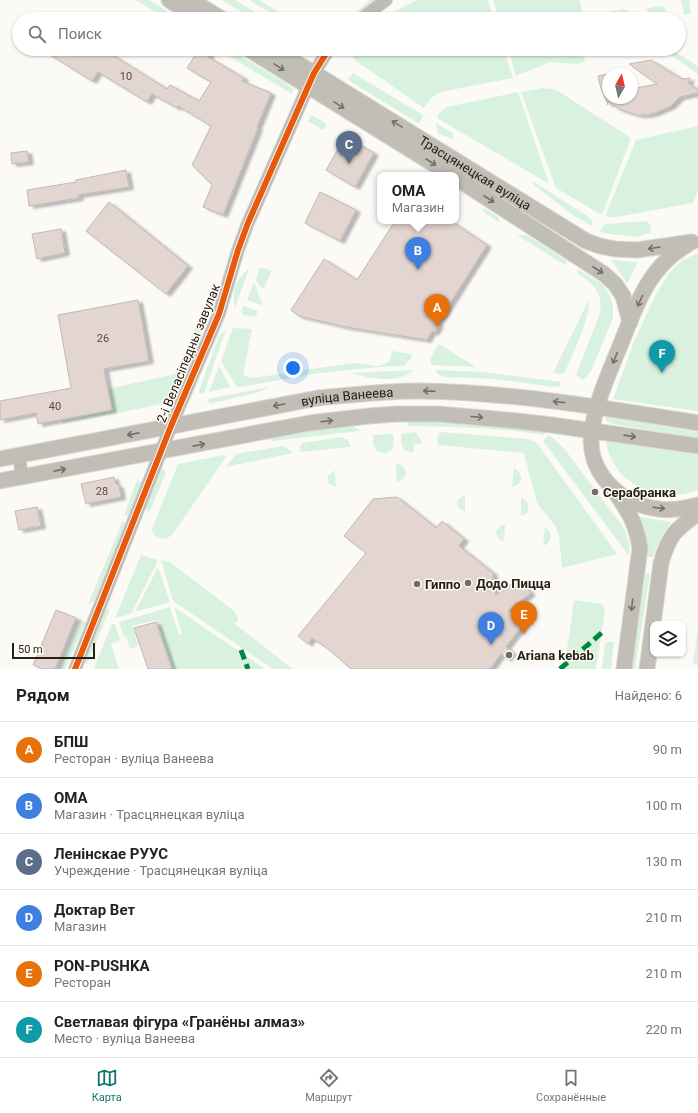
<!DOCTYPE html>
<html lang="ru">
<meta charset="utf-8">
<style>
:root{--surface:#fff;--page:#f2f2f2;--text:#222;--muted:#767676;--line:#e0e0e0;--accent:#0f766e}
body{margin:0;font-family:Roboto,sans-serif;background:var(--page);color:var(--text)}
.controls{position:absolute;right:12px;bottom:12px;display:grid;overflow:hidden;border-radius:8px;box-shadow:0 1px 3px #0004}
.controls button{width:36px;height:36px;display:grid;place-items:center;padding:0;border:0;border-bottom:1px solid var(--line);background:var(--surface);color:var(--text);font:20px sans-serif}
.compass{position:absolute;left:602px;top:68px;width:36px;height:36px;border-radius:50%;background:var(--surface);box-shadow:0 1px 3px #0004;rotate:8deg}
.scale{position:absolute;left:12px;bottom:10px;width:83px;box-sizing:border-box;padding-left:4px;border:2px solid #272016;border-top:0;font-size:11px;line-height:14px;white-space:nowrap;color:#272016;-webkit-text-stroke:3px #fefbf5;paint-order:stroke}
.you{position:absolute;left:293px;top:368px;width:14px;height:14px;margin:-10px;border:3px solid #fff;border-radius:50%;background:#1a73e8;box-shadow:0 0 0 6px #1a73e833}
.badge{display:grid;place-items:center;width:26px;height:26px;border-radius:50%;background:var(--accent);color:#fff;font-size:13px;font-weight:700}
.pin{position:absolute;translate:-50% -33px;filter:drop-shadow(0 1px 2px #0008)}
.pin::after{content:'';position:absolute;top:21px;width:14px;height:12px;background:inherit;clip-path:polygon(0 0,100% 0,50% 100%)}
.popup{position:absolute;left:377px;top:172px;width:82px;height:52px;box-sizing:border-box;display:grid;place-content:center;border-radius:8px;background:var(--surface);filter:drop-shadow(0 1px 3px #0005);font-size:13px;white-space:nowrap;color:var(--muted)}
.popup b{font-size:15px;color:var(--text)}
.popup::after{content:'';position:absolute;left:50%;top:100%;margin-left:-8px;border:8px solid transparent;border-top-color:var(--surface)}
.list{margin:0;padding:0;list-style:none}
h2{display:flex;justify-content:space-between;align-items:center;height:52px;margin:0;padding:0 16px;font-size:17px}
h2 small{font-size:13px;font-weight:400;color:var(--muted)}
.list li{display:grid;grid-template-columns:26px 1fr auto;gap:12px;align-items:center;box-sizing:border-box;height:56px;padding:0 16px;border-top:1px solid var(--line)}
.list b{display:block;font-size:15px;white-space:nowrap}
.list p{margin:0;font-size:13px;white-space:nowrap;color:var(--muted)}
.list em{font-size:13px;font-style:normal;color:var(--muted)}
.icon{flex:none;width:22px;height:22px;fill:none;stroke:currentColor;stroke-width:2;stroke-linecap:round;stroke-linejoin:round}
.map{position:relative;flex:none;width:698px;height:669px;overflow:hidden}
.search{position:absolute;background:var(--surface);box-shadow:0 1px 3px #0004;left:12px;right:12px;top:12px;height:44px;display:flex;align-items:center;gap:10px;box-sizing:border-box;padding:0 14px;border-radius:22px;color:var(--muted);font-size:15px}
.sheet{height:388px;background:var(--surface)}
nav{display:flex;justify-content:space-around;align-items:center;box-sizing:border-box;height:56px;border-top:1px solid var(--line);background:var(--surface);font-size:11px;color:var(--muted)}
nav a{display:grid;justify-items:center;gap:2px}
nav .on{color:var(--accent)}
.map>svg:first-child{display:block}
.green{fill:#d9f2e0}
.building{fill:#e3d5cf;stroke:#c0b9b6;filter:url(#shadow)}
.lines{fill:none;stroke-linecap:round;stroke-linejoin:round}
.minor-casing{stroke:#d9d7d4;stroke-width:14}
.major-casing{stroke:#d9d7d4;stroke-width:17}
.minor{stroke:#bdbbb3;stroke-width:12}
.major{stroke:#c0beb5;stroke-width:15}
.quiet{stroke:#00873e;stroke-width:5;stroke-dasharray:10 5;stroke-linecap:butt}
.cycleway-casing{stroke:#fefbf5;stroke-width:8}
.cycleway{stroke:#e8590c;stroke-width:6}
.oneway{stroke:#746f66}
.poi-dot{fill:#726c65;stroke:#fefbf5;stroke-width:1.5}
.labels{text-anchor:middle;stroke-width:3;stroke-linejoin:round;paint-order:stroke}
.number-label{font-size:11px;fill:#564d44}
.street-label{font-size:13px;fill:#272016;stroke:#fefbf5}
.poi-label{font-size:13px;font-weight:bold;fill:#272016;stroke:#fefbf5;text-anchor:start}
</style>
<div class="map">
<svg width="698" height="669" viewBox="0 0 698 669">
<defs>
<filter id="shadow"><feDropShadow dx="4.5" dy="2.5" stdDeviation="1" flood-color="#0004"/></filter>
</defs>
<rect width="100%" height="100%" fill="#fcfaf7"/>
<g class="green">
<polygon points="135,0 149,0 180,19 167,19"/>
<polygon points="222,0 235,0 267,19 253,19"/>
<polygon points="249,0 259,0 290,19 280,19"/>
<polygon points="370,0 375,0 353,19 348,19"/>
<polygon points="417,0 488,0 494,19 384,19 391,13"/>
<polygon points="493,0 580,0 583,17 624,9 640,19 499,19"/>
<polygon points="681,0 689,0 691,13 690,14 684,15"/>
<polygon points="660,6 664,7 666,11 666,16 663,19 661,19 645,9"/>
<polygon points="217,49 229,49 287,84 293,89 292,94"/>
<polygon points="354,49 504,49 513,78 441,92 431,98 424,108 356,61 353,58"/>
<polygon points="508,49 582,49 585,62 577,64 550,62 516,76"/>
<polygon points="616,49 652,49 618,55"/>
<polygon points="656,49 671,49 698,66 698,74 666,52"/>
<polygon points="353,73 423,115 421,121 418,123 348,80"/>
<polygon points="543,88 551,89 558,91 631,138 602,215 556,188 521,92"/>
<path d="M 518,92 L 549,184 L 437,118 C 439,113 441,110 447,107 Z"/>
<polygon points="311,115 327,124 323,130 308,121"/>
<polygon points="436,123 453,133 454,139 438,134"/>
<polygon points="698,126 698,190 693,203 616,217 610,217 605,216 636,140"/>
<polygon points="534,182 589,217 593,222 591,226 570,213 533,184"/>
<polygon points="484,208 498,217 500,223 483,212"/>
<polygon points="645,221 649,223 651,228 650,233 635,237 604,233 599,231 606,224"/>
<polygon points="517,235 527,235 567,261 565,265"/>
<polygon points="698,253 698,411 613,399 633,344 654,298 661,286 669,273 676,266 683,260"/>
<polygon points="611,260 638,262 627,283"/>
<polygon points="260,267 272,271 263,289 256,281 257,276"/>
<path d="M 249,269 L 235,308 C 231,294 236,277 249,269 Z"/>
<path d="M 577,269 L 602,284 L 610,296 L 613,307 L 613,318 L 591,371 L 587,377 L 582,380 L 576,375 L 600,313 C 603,293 594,284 578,274 Z"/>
<polygon points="254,282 263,306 247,300"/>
<polygon points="213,287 219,290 172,402 63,424 62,420 111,410 108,389 175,374"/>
<path d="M 588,301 C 593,313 570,360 564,374 L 553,373 Z"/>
<polygon points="243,306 258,311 255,317 244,315 241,311"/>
<path d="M 233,328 L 252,329 L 243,375 L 252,378 L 353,363 L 379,366 L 390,361 L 392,351 L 412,354 L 412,357 L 404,366 C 373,367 343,370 313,374 C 287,378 263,384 237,387 L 221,361 Z"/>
<polygon points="226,329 204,393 200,394 199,392 200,388 219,336"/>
<path d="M 439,344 L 476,367 L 431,365 C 429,357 435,350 439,344 Z"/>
<polygon points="219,366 230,387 209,392"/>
<path d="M 413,370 C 396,386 369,377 349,373 Z"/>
<path d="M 435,370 L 484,372 L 561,382 L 560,386 L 555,387 L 495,379 L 446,377 C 440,376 438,375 435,370 Z"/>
<polygon points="273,386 255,393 209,404 208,399"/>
<polygon points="605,416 698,432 698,439 609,423 606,420"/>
<path d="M 412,421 L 450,421 L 547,431 L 543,435 C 498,427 453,427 407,426 L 409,423 Z"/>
<path d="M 338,426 C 346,426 354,424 360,431 L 273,441 L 269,439 L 268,437 Z"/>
<path d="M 416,432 L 423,444 L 414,444 L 414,452 C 400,452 402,444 401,434 Z"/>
<path d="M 440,432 L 528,439 L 537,443 L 617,554 L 562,568 C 561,558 560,541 558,532 C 555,523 543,512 537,503 L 524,453 L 438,445 L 437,438 Z"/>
<path d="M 393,434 C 393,438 394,443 393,447 C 390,455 379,455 375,448 C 373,444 373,439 373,435 Z"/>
<polygon points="549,435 563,447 624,528 630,546 629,556 543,441"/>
<path d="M 342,437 L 348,440 L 351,447 L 300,452 C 299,448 299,446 303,443 Z"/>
<path d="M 606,441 L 698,455 L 698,490 C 660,506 611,483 606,441 Z"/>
<polygon points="283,446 290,450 293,453 226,467 236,454"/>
<path d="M 224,455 L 226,457 L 172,535 C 165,541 154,540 152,529 L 178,464 Z"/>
<path d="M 396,463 C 409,467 409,477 397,482 Z"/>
<polygon points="160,466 166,473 149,513 145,505"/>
<path d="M 514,468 C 524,475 524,483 512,487 Z"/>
<polygon points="335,470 336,487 330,484 327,481 328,476"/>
<polygon points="137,480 141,482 141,487 129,515 124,515"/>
<path d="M 465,495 L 465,512 C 454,507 455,499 465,495 Z"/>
<path d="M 521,497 C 528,501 529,505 528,512 L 524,515 L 521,516 Z"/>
<path d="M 640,517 L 671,522 C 663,533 657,545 653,557 L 648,557 L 647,540 Z"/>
<polygon points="123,520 125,526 94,601 88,604"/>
<path d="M 501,525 L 505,525 L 504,541 C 499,540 496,537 496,531 Z"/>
<path d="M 545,527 L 550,532 C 552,539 550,543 543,546 Z"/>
<polygon points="141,555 157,560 157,563 131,614 115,618"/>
<polygon points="161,560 170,562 234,611 237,616 238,620 235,624 293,669 273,669 173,601"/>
<polygon points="158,567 170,602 135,612"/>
<polygon points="646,573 650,574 635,669 631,669"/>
<polygon points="575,600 602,604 605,609 596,669 564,669 574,602"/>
<polygon points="170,607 179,635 182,634 174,607 265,669 173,669 156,620 133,626 138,646 130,649 126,636 123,635 119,622"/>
<polygon points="106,608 110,609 87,664 83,660 101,612"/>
<polygon points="81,620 86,622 65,669 60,669"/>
<polygon points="112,624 115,624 120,640 111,644 119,669 95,669 94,668"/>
<polygon points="698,627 698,665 693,664"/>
<polygon points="607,642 614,642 611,669 602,669 605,644"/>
</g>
<g class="building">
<polygon points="41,49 103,49 167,89 170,85 199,101 211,82 187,68 199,49 201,49 210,54 208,57 244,78 242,81 271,93 257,127 258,128 223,215 203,207 212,185 192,165 211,126 178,106 177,108 152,94 147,102 98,72 92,81"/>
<polygon points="651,60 682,79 690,78 688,83 698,90 698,93 680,97 671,106 655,113 647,115 638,115 621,110 614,106 608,101 608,105 600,85 598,76 608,74 608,98 632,98 632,89 657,84 629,64"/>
<polygon points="345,137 374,153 355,187 326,170"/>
<polygon points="27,151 29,162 12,164 11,153"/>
<polygon points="126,170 129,187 78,195 79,198 29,206 27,190 76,182 76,180"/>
<polygon points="320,192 356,210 340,241 305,223"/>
<polygon points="109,202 188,266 166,294 86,231"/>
<polygon points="395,221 451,221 487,245 437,324 439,325 434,333 432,331 427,340 346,327 299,316 291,310 324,259 357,280"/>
<polygon points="61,229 65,253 37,259 32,234"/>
<polygon points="138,300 149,361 104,369 112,410 38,424 36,413 0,420 0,401 71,388 58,315"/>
<polygon points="114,477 115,483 119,486 121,497 86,504 81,484"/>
<polygon points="397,497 436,528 442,521 464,539 459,546 493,573 493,581 496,595 518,579 531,593 508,611 529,617 506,647 512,652 507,659 501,654 490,669 351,669 327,648 312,638 308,644 298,636 366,553 344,536 373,499"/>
<polygon points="37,507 41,526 19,530 15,511"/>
<polygon points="56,610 76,618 55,669 43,669 33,665"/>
<polygon points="156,622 172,669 148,669 134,628"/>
</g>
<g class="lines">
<g class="minor-casing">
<g id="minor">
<polyline points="361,19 386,0"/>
<polyline points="19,455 22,477"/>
<polyline points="75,669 171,426 219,314 238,250 248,223 314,73 329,49"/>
</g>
</g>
<g class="major-casing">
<g id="major">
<polyline points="169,0 200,19"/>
<polyline points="191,0 222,19"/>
<polyline points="248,49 451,175"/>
<path id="s1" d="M 272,49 L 314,73 L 586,241 L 600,246 L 615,249 L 637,250 L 692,242"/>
<polyline points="456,178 604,274 615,284 623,296 630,322"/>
<path d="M 687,245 C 648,267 636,306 620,346 C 609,373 596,401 592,430 C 585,471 620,505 659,509 C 672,511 685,508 698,505"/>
<path id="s2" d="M 0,459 L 318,398 C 351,395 384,391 418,391 C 512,392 605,408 698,423"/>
<polyline points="0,481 310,423 369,416 396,414 439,414 518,421 552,425 698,446"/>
<path d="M 617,495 C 630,514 636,524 640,548 L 624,669"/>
<path d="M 647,669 L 661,563 C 669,535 675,530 698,513"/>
</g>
</g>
<use href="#minor" class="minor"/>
<use href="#major" class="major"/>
<g class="quiet">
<polyline points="241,650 248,669"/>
<polyline points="560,669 605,630"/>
</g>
<g class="cycleway-casing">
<polyline id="cycleway" points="75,669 171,426 219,314 238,250 248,223 314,73 329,49"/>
</g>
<use href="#cycleway" class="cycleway"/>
</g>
<defs><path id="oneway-shaft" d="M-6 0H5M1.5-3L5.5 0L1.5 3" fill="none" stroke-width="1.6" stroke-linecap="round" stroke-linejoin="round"/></defs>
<g class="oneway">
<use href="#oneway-shaft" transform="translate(279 67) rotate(32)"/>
<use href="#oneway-shaft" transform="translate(339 105) rotate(32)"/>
<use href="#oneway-shaft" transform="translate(397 124) rotate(-149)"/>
<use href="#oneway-shaft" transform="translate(431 162) rotate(33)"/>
<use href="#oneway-shaft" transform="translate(489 199) rotate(33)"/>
<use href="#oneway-shaft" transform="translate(654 248) rotate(171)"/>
<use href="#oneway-shaft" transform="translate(598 270) rotate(33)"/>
<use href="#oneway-shaft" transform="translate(640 301) rotate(114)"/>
<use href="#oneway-shaft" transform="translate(615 358) rotate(112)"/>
<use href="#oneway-shaft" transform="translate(429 391) rotate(-178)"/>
<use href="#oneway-shaft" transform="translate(559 402) rotate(-173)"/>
<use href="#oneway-shaft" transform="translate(279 405) rotate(170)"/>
<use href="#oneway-shaft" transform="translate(477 417) rotate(5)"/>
<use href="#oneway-shaft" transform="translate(327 421) rotate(-7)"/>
<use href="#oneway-shaft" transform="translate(133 434) rotate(169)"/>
<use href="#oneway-shaft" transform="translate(630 436) rotate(8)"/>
<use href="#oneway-shaft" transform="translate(199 445) rotate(-11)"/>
<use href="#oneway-shaft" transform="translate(60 470) rotate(-11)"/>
<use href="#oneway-shaft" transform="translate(659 508) rotate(7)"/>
<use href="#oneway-shaft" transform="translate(632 605) rotate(97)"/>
</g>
<g class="poi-dot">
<circle cx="595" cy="492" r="4"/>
<circle cx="468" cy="583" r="4"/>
<circle cx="417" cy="584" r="4"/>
<circle cx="509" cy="655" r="4"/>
</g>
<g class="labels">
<g class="number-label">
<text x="126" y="80">10</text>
<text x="103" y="342">26</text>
<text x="55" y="410">40</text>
<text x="102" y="495">28</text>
</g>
<g class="street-label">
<text dy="5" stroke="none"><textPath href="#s1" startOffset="238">Трасцянецкая вуліца</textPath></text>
<text transform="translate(188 353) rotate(-68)" y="5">2-і Веласіпедны завулак</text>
<text dy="5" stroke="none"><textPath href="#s2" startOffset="353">вуліца Ванеева</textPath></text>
</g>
<g class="poi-label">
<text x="603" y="497">Серабранка</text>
<text x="476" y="588">Додо Пицца</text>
<text x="425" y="589">Гиппо</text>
<text x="517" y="660">Ariana kebab</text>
</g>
</g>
</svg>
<div class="controls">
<button><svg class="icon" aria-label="layers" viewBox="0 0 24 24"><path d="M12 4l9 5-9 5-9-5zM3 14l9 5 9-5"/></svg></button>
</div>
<svg class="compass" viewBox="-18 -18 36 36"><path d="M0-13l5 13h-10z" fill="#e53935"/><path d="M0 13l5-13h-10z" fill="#767676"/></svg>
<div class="scale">50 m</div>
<div class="you"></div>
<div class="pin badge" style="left:437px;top:327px;background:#e8710a">A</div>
<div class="pin badge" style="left:418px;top:270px;background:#3f7fe0">B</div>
<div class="popup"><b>ОМА</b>Магазин</div>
<div class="pin badge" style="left:349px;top:164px;background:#5c6f8a">C</div>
<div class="pin badge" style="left:491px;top:645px;background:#3f7fe0">D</div>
<div class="pin badge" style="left:524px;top:634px;background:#e8710a">E</div>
<div class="pin badge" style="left:662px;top:373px;background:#0f9aa8">F</div>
<div class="search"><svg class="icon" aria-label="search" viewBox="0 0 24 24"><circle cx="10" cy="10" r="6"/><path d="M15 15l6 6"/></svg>Поиск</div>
</div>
<section class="sheet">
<h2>Рядом<small>Найдено: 6</small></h2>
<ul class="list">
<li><span class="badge" style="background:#e8710a">A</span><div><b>БПШ</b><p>Ресторан · вуліца Ванеева</p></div><em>90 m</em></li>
<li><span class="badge" style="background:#3f7fe0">B</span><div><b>ОМА</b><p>Магазин · Трасцянецкая вуліца</p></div><em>100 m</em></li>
<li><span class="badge" style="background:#5c6f8a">C</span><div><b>Ленінскае РУУС</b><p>Учреждение · Трасцянецкая вуліца</p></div><em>130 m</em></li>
<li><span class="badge" style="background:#3f7fe0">D</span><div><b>Доктар Вет</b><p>Магазин</p></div><em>210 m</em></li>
<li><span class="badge" style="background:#e8710a">E</span><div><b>PON-PUSHKA</b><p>Ресторан</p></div><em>210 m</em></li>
<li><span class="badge" style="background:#0f9aa8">F</span><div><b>Светлавая фігура «Гранёны алмаз»</b><p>Место · вуліца Ванеева</p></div><em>220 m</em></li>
</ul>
</section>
<nav>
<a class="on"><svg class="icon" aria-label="map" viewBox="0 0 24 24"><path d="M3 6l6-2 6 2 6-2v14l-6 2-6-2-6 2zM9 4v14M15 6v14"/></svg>Карта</a>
<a><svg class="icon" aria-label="directions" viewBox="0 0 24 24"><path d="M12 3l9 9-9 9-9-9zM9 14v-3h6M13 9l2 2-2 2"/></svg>Маршрут</a>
<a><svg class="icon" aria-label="saved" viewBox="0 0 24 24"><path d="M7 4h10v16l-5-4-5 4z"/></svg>Сохранённые</a>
</nav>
